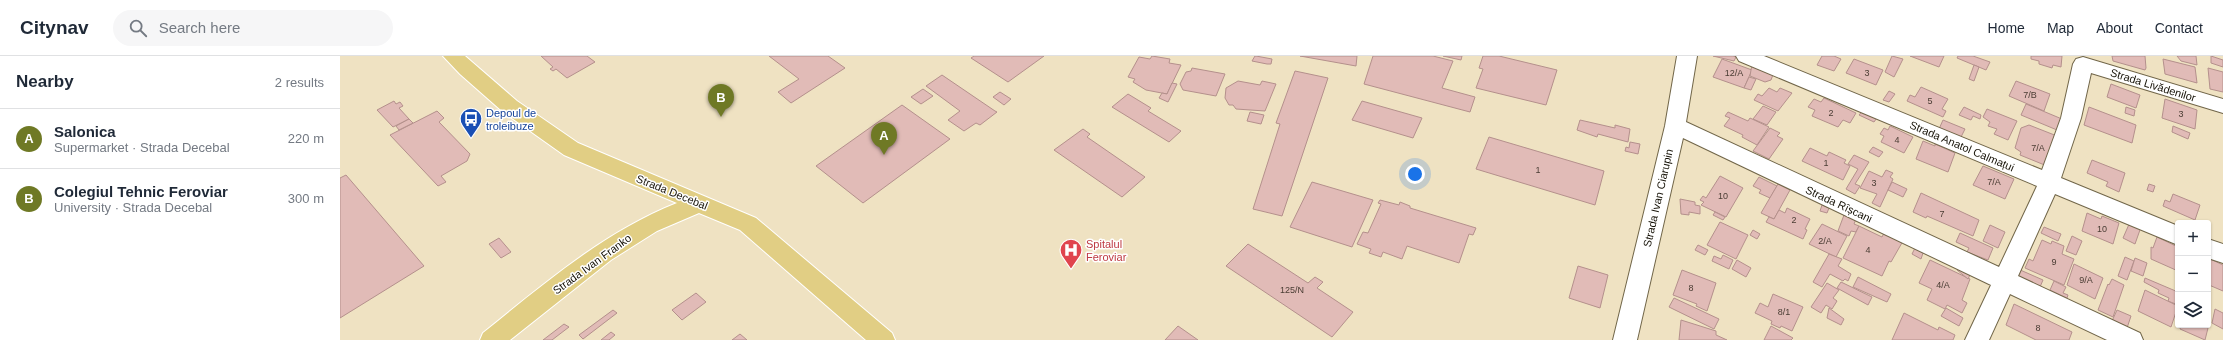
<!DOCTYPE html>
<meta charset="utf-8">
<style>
:root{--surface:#fff;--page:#f6f6f7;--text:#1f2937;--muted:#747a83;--line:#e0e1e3;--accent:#6f7925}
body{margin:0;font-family:Helvetica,sans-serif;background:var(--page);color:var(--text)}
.controls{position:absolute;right:12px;bottom:12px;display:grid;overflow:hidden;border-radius:4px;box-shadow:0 1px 3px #0004}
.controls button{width:36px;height:36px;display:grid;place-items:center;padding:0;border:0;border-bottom:1px solid var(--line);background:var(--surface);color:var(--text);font:20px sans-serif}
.you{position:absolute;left:1075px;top:118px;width:14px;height:14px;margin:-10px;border:3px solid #fff;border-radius:50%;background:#1a73e8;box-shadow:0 0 0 6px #1a73e833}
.badge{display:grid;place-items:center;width:26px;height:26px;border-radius:50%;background:var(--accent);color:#fff;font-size:13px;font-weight:700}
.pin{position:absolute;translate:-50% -33px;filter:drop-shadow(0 1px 2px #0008)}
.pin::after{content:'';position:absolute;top:21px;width:14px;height:12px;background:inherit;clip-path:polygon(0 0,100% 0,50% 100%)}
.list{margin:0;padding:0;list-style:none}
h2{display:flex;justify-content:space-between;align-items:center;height:52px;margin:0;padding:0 16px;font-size:17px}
h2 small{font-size:13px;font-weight:400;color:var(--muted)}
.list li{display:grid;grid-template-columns:26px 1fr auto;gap:12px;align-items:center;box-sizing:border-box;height:60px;padding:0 16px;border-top:1px solid var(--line)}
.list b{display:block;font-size:15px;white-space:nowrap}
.list p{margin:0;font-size:13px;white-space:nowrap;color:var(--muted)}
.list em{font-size:13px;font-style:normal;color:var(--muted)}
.icon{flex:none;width:22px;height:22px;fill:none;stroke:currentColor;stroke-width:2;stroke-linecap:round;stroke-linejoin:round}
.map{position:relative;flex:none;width:1883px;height:284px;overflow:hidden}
header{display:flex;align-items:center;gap:24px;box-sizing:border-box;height:56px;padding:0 20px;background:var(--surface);border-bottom:1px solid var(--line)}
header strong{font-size:19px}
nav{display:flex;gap:22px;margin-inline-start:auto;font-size:14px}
.search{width:280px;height:36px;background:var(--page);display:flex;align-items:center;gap:10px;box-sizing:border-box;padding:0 14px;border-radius:22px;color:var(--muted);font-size:15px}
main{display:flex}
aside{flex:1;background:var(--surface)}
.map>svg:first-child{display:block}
.building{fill:#e1bbb7;stroke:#b4908c}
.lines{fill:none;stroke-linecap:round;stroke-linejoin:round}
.minor-casing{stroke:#716649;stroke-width:2}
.major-casing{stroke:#fff;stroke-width:2}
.minor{fill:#fff;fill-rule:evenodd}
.major{fill:#e1ce84;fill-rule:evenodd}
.labels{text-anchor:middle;stroke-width:3;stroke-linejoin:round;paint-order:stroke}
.number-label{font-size:9px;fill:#493c33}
.street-label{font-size:11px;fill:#161207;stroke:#fff}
.transit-label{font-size:11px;fill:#164399;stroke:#fff;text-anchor:start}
.health-label{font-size:11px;fill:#be3a42;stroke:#fff;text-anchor:start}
</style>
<header>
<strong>Citynav</strong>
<div class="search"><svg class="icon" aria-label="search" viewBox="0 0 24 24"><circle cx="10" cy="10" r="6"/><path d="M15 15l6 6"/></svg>Search here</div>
<nav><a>Home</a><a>Map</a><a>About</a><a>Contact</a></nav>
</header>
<main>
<aside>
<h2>Nearby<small>2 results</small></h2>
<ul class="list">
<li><span class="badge">A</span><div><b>Salonica</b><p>Supermarket · Strada Decebal</p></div><em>220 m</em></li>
<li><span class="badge">B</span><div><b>Colegiul Tehnic Feroviar</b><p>University · Strada Decebal</p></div><em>300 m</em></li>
</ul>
</aside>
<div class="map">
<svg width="1883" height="284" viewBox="0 0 1883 284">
<rect width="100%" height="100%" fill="#efe2c2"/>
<g class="building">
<polygon points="201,0 247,0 255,6 227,22 216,13 213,15 210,13 213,11"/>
<polygon points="429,0 488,0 505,12 451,47 438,36 459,23"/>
<polygon points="634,0 704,0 668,26 631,2"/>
<polygon points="812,0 830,3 829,7 841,9 827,38 806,34 793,26 795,23 788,21 799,1 810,3"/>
<polygon points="915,0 916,0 932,3 931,8 927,8 912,5"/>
<polygon points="960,0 1017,0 1016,10"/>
<polygon points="1033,0 1093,0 1113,5 1102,32 1135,41 1130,56 1024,28"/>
<polygon points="1103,0 1122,0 1121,4"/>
<polygon points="1143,0 1159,0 1217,14 1206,49 1136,32 1143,13 1139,12"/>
<polygon points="1373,0 1393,0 1396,1 1394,5"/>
<polygon points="1482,0 1494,0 1501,3 1494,15 1477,9"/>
<polygon points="1552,0 1563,3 1554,21 1545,16"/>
<polygon points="1570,0 1604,0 1599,11"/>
<polygon points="1618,0 1633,0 1650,6 1646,14 1617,2"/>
<polygon points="1691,0 1722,0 1721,11 1713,9 1712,12 1699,8 1699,5 1691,3"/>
<polygon points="1772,0 1805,0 1806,12 1805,14 1773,5"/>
<polygon points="1837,0 1856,0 1857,9 1841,5"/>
<polygon points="1871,0 1883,4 1883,11 1871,7"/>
<polygon points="1382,3 1412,14 1404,32 1373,21"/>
<polygon points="1514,3 1543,14 1536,29 1506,17"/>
<polygon points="1823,3 1855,11 1857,27 1825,18"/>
<polygon points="1412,8 1434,16 1431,24 1425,26 1410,20"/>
<polygon points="1634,9 1639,11 1634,25 1629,23"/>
<polygon points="852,12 885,18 876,40 843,34 840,28 846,16 851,15"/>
<polygon points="1868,12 1883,16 1883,36 1870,33"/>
<polygon points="955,15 988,22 942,160 913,153 940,68 936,67"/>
<polygon points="602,19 655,55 657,56 640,69 636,67 624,75 608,64 620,55 586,30"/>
<polygon points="1409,21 1416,23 1411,34 1404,32"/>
<polygon points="898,25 920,29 922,25 936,28 925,55 896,53 893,49 889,49 885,42 886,32"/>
<polygon points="1676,25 1710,38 1704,55 1669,40"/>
<polygon points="832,27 837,28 828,46 819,42 822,37 827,38"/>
<polygon points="1771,28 1800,39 1796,52 1767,41"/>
<polygon points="1581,31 1608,43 1602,53 1606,55 1603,61 1567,45 1570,39 1575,41"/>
<polygon points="1429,32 1437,36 1440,32 1452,37 1438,55 1414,44 1418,38 1422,40"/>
<polygon points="583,33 593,40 581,48 571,41"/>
<polygon points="1549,35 1555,38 1549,46 1543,44"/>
<polygon points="660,36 671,43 664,49 653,41"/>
<polygon points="788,38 811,52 808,55 841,75 829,86 772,51"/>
<polygon points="1484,42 1516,57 1510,67 1503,64 1498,71 1472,60 1475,54 1468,51 1474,43 1481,46"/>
<polygon points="1825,43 1857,54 1855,73 1822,62"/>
<polygon points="54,45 56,48 60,46 63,50 59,52 69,63 53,71 37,54"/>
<polygon points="1022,45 1082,62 1073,82 1012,64"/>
<polygon points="1686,48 1722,63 1717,74 1681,59"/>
<polygon points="562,49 610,83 523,147 476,110"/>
<polygon points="1423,50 1436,56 1427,69 1413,63"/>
<polygon points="1624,51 1641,59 1640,63 1633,60 1631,64 1619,59"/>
<polygon points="1749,51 1796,69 1792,87 1744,69"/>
<polygon points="1786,51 1795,54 1794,60 1785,57"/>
<polygon points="1525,52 1539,59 1534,66 1519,59"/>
<polygon points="1647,53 1677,65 1668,84 1654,78 1657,73 1648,70 1650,66 1643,61"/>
<polygon points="97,55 104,62 99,66 130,98 127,105 101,120 106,126 98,130 50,79"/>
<polygon points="910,56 924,59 921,68 907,65"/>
<polygon points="1388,56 1408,65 1410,62 1429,71 1417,89 1402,81 1403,79 1384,70 1390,62 1385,60"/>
<polygon points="69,63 73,67 59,74 56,70"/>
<polygon points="1240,64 1275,72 1275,69 1290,73 1288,86 1258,78 1257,81 1237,74"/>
<polygon points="1603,64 1625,73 1621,81 1599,73"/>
<polygon points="1689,69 1717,80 1707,110 1680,99 1681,96 1675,92 1681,72"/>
<polygon points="1550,70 1573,81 1564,97 1541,86 1544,80 1540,78 1544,72 1548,74"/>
<polygon points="1833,70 1850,77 1848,83 1832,76"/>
<polygon points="1430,72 1440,77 1437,80 1443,83 1429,103 1413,95"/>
<polygon points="743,73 750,78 747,81 805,121 782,141 714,94"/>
<polygon points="1149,81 1264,115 1255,149 1136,113"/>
<polygon points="1583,85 1595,90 1595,88 1615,97 1608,116 1576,103"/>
<polygon points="1290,86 1300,88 1298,98 1285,95 1286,91 1289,92"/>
<polygon points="1533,91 1543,96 1539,101 1529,96"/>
<polygon points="1470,92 1487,100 1489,96 1506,104 1504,107 1510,110 1503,124 1462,105"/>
<polygon points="1514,99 1529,106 1515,128 1520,130 1515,138 1506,133 1518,113 1508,108"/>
<polygon points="1752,104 1785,117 1779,136 1766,130 1768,126 1747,117"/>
<polygon points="1643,110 1674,123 1665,143 1633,129"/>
<polygon points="1546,114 1553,117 1550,121 1553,123 1540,151 1532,147 1537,138 1520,132 1529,115 1542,121"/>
<polygon points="6,119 84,210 0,262 0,122"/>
<polygon points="1380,120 1403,132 1386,161 1361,149 1364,146 1360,144 1363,140 1366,142"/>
<polygon points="1419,121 1437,130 1430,142 1419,137 1421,134 1413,130"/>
<polygon points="972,126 1033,144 1012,191 950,171"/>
<polygon points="1552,126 1567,133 1563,141 1548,134"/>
<polygon points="1438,128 1450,134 1434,163 1421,157"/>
<polygon points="1809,128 1815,130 1813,136 1807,134"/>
<polygon points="1581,137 1639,164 1633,180 1587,160 1586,162 1573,156"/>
<polygon points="1833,138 1860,149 1855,164 1823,150 1825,144 1830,146"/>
<polygon points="1340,143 1355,146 1355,149 1360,150 1360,158 1349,156 1349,159 1341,158"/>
<polygon points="1040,144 1059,149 1060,146 1070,150 1070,152 1136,172 1133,179 1129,178 1119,207 1067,190 1062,203 1043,196 1041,201 1029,197 1031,193 1017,188 1023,176 1028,177 1041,148 1038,147"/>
<polygon points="1482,149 1489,152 1487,157 1480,155"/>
<polygon points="1447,152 1470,163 1465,173 1467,174 1463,183 1426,166 1429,161 1434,163 1439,154 1445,157"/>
<polygon points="1375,156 1385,161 1383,164 1373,159"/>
<polygon points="1747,157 1761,163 1762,160 1779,167 1773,188 1742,175"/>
<polygon points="1504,159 1516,163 1514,168 1519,170 1516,176 1511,175 1509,180 1498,175"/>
<polygon points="1380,166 1408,179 1396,203 1367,189"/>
<polygon points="1790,166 1801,171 1795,188 1783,182"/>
<polygon points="1482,168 1507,180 1496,201 1469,188"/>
<polygon points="1650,169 1665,176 1658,192 1643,185"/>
<polygon points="1519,170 1542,181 1544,177 1563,185 1551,206 1549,205 1542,220 1503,202"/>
<polygon points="1704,171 1721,178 1718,185 1701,177"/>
<polygon points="1413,174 1420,178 1417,183 1410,179"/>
<polygon points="1620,177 1653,192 1648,204 1627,196 1629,192 1616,186"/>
<polygon points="1732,180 1742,185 1736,199 1726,195"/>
<polygon points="1817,181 1838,191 1838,215 1811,203 1811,191 1813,192"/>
<polygon points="159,182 171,196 161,202 149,188"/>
<polygon points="1702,184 1711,188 1712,185 1724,190 1722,198 1734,203 1724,229 1685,212 1689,203 1693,205"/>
<polygon points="908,188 968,227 975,221 983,226 977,232 1013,256 992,281 886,210"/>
<polygon points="1358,189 1368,194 1365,199 1355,194"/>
<polygon points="1576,190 1584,194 1581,203 1572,198"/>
<polygon points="1489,198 1502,203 1498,210 1511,218 1508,225 1505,223 1503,225 1490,218 1482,231 1473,226"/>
<polygon points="1383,199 1393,204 1389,213 1372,205 1374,200 1381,203"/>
<polygon points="1785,201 1794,205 1787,224 1778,220"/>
<polygon points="1795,202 1807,207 1803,220 1791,215"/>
<polygon points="1868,202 1883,209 1883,235 1869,229"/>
<polygon points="1397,204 1411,212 1406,221 1392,213"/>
<polygon points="1590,204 1630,223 1622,244 1627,247 1622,257 1607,249 1605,253 1587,244 1592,233 1579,227"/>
<polygon points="1734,208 1763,222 1755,243 1727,229"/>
<polygon points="1238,210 1268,219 1260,252 1229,242"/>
<polygon points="1619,211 1631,217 1628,223 1617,214"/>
<polygon points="1678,213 1703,224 1700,231 1675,220"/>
<polygon points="1342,214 1376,227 1367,255 1356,250 1357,248 1333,239"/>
<polygon points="1518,221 1551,238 1547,246 1513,231"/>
<polygon points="1805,222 1838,236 1838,249 1828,245 1829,242 1818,237 1819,234 1804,226"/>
<polygon points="1772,223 1784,229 1773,261 1758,254 1768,228 1769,229"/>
<polygon points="1714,225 1726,231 1723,237 1728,239 1727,242 1710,234"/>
<polygon points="1501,226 1532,241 1528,249 1497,232"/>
<polygon points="1487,227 1499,234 1493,242 1497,245 1492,253 1486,249 1481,257 1471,251"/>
<polygon points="1805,234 1838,250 1831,271 1798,255"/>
<polygon points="356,237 366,246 342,264 332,254"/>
<polygon points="1433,238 1463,251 1452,275 1441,270 1440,272 1431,268 1432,265 1415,257 1420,247 1428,251"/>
<polygon points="1334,242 1379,263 1374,273 1329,251"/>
<polygon points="1674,248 1732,276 1729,284 1696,284 1666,269"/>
<polygon points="1489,252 1504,263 1501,269 1487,262"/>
<polygon points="1606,252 1623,262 1619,270 1601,260"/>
<polygon points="1875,253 1883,257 1883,273 1872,267"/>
<polygon points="273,254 277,257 243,283 239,279"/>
<polygon points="1777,254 1791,260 1787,272 1772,265"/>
<polygon points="1564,257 1598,274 1599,271 1615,279 1613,284 1552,284"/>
<polygon points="1341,264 1376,275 1376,279 1387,284 1339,284"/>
<polygon points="224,268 229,271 212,284 203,284"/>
<polygon points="1869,268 1865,284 1840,273 1841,269"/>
<polygon points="838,270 858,284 825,284"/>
<polygon points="1431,270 1453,282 1451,284 1424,284"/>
<polygon points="271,276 275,279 269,284 261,284"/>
<polygon points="400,278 407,284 392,284"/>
</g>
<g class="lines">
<g class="minor-casing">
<g id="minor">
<polygon points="1337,0 1357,0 1346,66 1659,211 1697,130 1399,5 1396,0 1424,0 1702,114 1721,62 1733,8 1736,3 1743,1 1883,43 1883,57 1751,17 1741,62 1721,122 1838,170 1838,189 1715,138 1678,220 1800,277 1803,284 1767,284 1670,238 1649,284 1625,284 1651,229 1343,82 1297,284 1273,284 1325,70"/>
<polygon points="1868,183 1883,188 1883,207 1868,202"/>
</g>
</g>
<g class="major-casing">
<path id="major" d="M 103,0 L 125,0 L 177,45 L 238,87 L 416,162 L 552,277 L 555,284 L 526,284 L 400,174 L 359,157 L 317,175 L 271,204 L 170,284 L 140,284 L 143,277 C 204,228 264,176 337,147 L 224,99 L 162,55 L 120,18 Z"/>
</g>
<use href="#minor" class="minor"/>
<use href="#major" class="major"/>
</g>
<defs>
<g id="bus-pin" transform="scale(1.15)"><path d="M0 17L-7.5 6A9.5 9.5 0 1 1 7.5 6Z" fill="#1a4fb4" stroke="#fff"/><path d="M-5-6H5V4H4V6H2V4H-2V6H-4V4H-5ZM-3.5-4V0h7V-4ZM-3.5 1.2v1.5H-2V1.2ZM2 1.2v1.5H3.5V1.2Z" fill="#fff"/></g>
<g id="hospital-pin" transform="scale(1.15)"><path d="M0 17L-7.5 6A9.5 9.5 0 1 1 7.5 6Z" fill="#e0444e" stroke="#fff"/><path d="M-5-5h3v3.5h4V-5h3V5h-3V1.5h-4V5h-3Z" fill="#fff"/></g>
</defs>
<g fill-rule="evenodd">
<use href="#bus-pin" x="131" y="63"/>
<use href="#hospital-pin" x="731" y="194"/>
</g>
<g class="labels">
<g class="number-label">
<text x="1394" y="20">12/A</text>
<text x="1527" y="20">3</text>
<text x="1690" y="42">7/B</text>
<text x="1590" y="48">5</text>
<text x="1491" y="60">2</text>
<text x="1841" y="61">3</text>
<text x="1557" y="87">4</text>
<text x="1698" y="95">7/A</text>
<text x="1486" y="110">1</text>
<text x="1198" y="117">1</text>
<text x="1654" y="129">7/A</text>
<text x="1534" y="130">3</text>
<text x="1383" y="143">10</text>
<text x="1602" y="161">7</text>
<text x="1454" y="167">2</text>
<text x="1762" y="176">10</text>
<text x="1485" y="188">2/A</text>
<text x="1528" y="197">4</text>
<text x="1714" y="209">9</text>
<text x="1746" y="227">9/A</text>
<text x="1603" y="232">4/A</text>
<text x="1351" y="235">8</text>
<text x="952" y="237">125/N</text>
<text x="1444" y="259">8/1</text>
<text x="1698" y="275">8</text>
</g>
<g class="street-label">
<text transform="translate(1813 29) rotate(17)" y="4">Strada Livădenilor</text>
<text transform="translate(1622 90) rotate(23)" y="4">Strada Anatol Calmațui</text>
<text transform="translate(332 136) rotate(22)" y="4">Strada Decebal</text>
<text transform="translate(1318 142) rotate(-77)" y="4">Strada Ivan Ciarupin</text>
<text transform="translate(1499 148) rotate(25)" y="4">Strada Rîșcani</text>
<text transform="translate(252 208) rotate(-36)" y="4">Strada Ivan Franko</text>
</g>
<g class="transit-label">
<text x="146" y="61">Depoul de<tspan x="146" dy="13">troleibuze</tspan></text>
</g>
<g class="health-label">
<text x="746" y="192">Spitalul<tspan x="746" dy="13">Feroviar</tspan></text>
</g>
</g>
</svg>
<div class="controls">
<button>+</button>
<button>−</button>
<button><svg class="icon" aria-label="layers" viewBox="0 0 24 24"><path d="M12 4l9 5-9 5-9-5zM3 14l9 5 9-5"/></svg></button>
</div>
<div class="you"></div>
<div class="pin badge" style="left:544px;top:99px">A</div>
<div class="pin badge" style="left:381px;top:61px">B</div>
</div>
</main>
